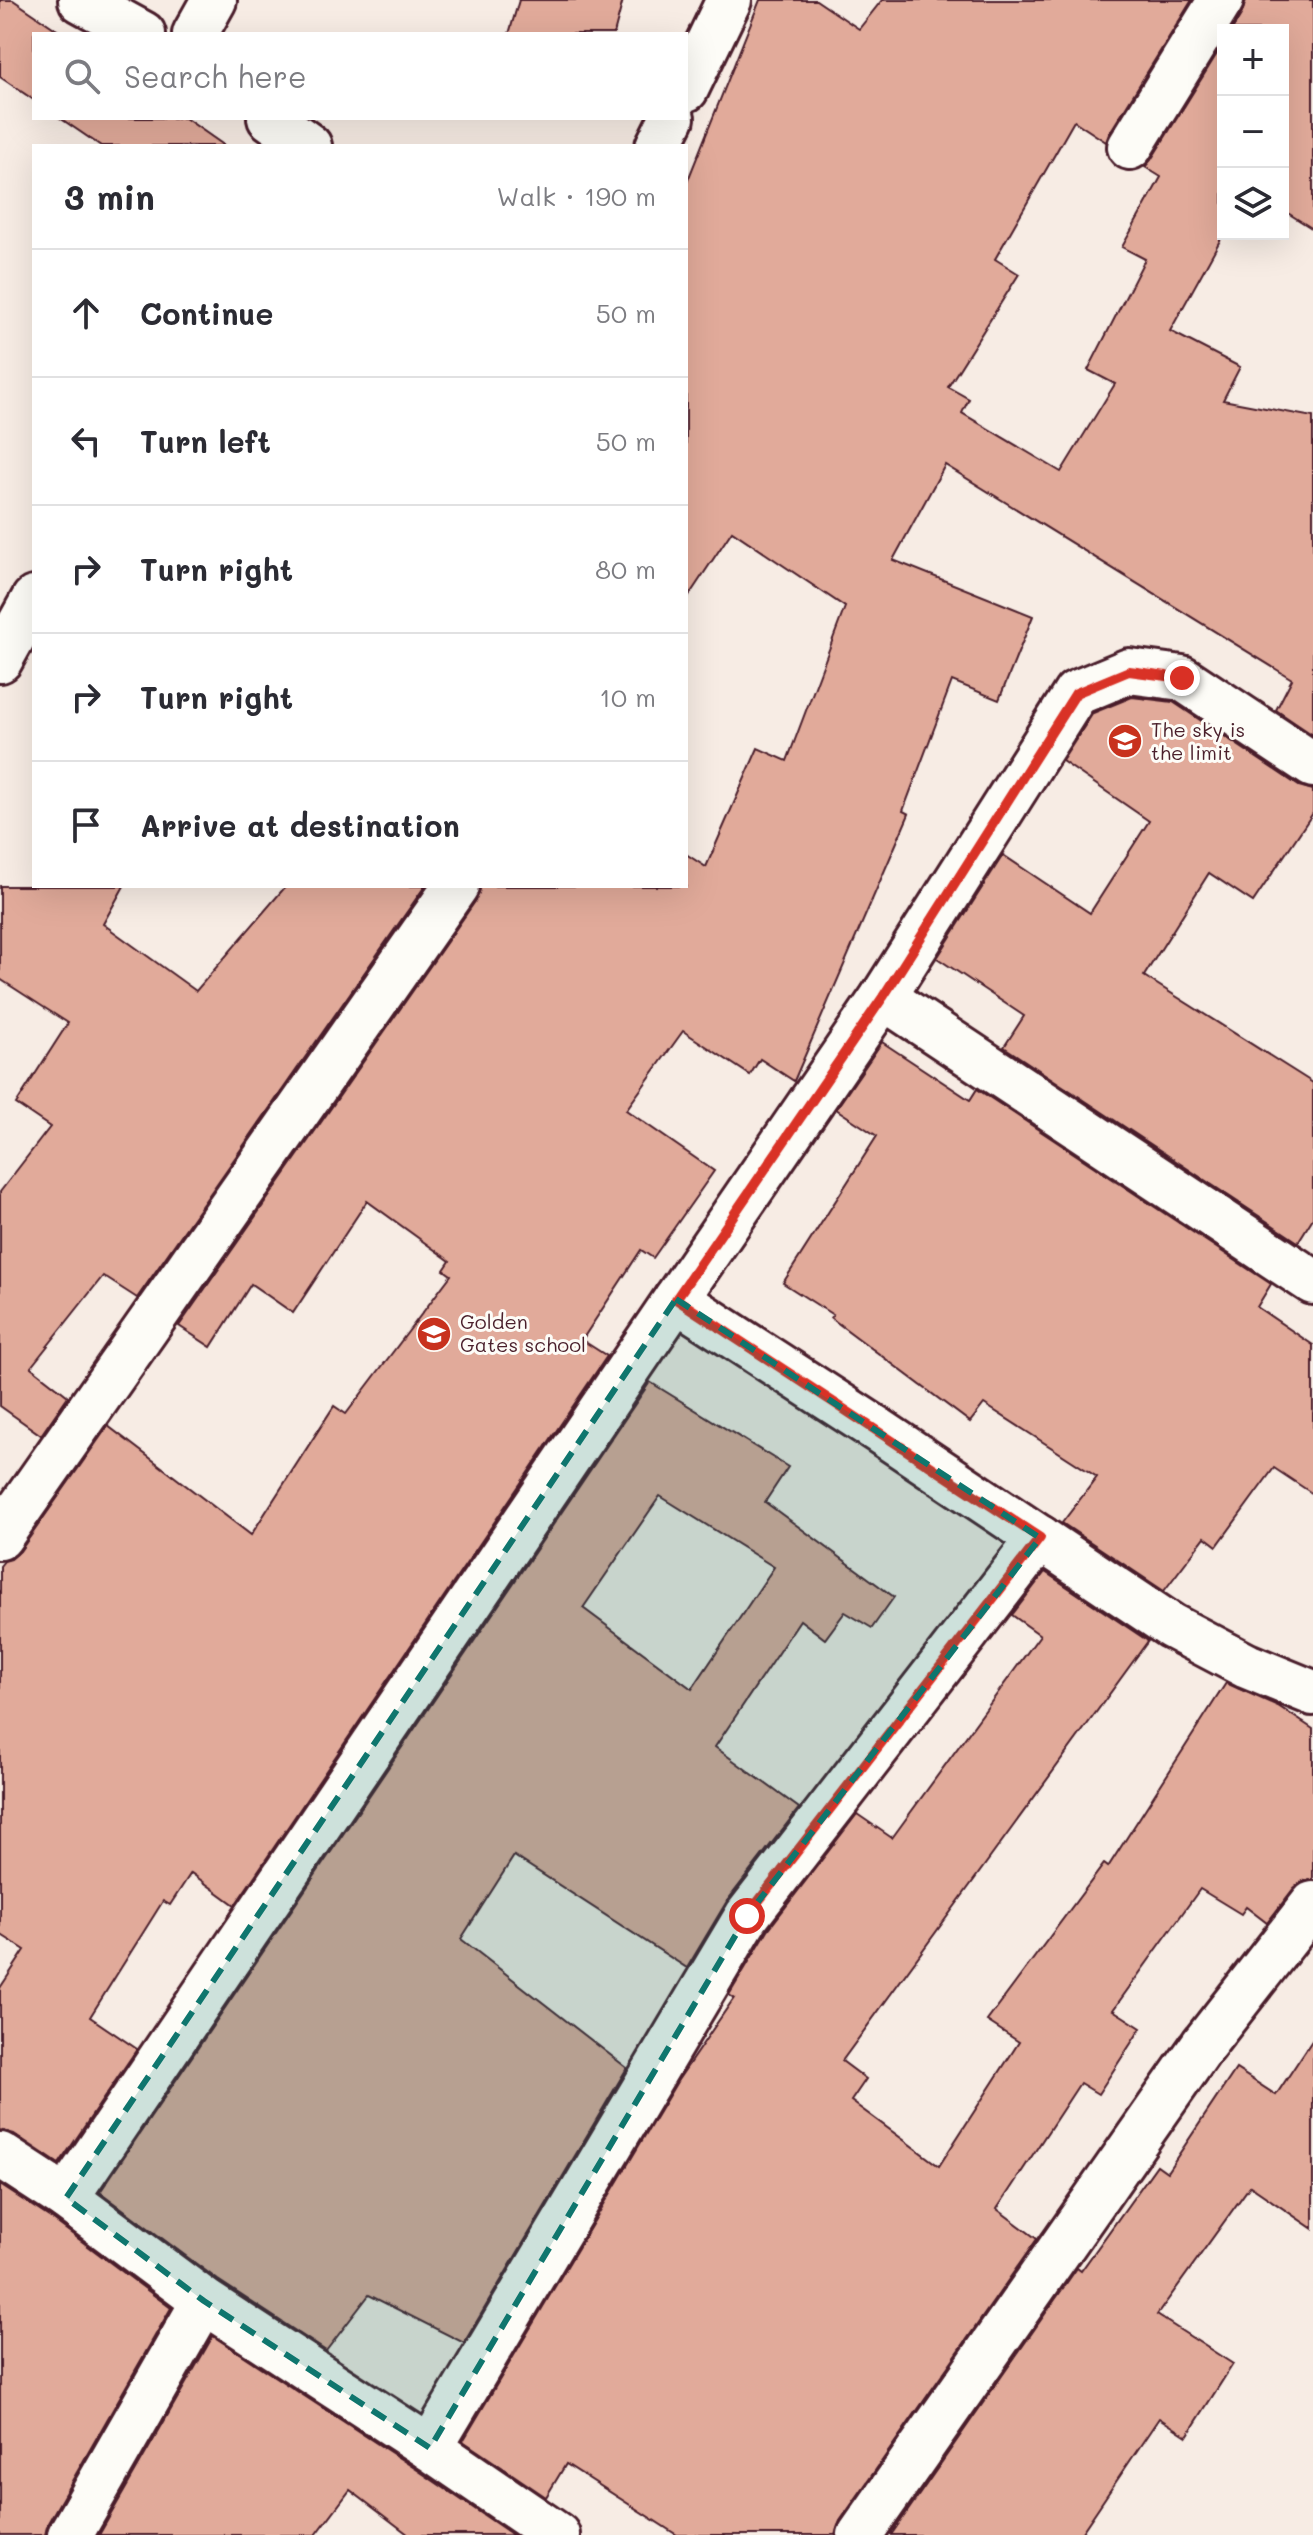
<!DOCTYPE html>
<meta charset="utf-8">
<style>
:root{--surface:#fff;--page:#f2f2f3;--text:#2b2b33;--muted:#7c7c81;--line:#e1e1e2}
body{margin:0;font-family:Mali,sans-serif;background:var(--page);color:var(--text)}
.controls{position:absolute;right:24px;top:24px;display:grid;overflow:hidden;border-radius:0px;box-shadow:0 8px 32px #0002}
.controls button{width:72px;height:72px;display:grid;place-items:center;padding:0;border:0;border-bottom:2px solid var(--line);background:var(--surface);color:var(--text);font:40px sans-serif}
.stop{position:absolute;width:24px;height:24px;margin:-18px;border:6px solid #d93025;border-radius:50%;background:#fff}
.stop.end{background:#d93025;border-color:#fff;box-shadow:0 2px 8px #0008}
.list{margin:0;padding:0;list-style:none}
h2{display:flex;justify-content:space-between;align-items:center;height:104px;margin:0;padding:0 32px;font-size:34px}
h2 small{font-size:26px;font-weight:400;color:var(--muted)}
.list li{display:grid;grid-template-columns:52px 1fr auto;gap:24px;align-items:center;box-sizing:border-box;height:128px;padding:0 32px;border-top:2px solid var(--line)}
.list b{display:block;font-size:30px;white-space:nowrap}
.list em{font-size:26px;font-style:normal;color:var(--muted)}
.icon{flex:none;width:44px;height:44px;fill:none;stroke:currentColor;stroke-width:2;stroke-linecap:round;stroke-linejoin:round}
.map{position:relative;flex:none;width:1313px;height:2535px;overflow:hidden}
.search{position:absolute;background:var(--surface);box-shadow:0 8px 32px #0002;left:32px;top:32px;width:656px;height:88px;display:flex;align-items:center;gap:20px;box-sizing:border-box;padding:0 28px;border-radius:0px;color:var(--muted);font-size:30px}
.panel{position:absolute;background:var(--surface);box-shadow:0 8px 32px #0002;left:32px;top:144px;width:656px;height:744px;border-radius:0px}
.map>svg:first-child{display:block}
.building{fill:#e1aa9a;stroke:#4a1f2b;stroke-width:2;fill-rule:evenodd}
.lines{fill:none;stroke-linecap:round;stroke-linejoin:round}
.minor-casing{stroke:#4a1f2b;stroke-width:50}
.minor{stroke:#fdfcf7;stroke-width:44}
.route{stroke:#d93025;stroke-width:10}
.marked{fill:#0f766e;fill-opacity:0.2;stroke:#0f766e;stroke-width:6;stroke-dasharray:16 10;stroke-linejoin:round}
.labels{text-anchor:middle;stroke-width:6;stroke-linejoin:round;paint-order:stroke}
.poi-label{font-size:20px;fill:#4a1f2b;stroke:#fdfcf7;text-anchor:start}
</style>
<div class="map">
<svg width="1313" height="2535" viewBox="0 0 1313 2535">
<rect width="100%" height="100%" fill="#f7ece4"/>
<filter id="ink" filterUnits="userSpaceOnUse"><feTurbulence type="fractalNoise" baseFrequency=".0125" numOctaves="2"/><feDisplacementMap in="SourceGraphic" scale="16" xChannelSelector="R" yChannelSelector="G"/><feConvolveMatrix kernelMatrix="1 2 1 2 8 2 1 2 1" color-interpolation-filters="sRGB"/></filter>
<g filter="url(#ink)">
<g class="building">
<polygon points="0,0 13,0 63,34 34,34 34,100 0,77"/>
<polygon points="519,0 623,0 614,34 509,34"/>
<polygon points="760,0 816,0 859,29 882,0 1192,0 1109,134 1106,142 1074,121 995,259 1019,274 948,387 969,399 962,413 1061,472 1115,384 1088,370 1145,259 1122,247 1161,177 1145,167 1151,160 1223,44 1223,235 1170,331 1240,367 1223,400 1313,417 1313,735 1276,710 1292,679 945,465 893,560 1033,616 999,700 952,681 903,811 909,814 794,1081 760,1059 750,1075 683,1031 626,1110 714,1171 653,1258 641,1250 582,1340 607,1356 235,1905 191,1873 170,1905 163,1901 90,2017 137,2049 59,2164 14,2134 0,2130 0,1988 25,1950 0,1934 0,1566 4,1561 11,1559 20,1551 108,1426 251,1535 334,1406 346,1414 451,1275 444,1270 450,1261 367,1201 293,1313 251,1284 211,1347 179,1326 476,900 481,886 686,886 686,854 706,867 758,748 787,761 845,607 732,531 686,600 686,185"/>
<polygon points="1246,0 1313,0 1313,229 1283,210 1283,30 1232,30 1242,13"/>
<polygon points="60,118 185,118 225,146 101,146"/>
<polygon points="1132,697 1173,702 1299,786 1313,790 1313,813 1253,902 1209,873 1144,976 1313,1083 1313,1218 1298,1242 1004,1047 1024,1016 937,958 1003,855 1090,913 1149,821 1062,761 1093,713"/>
<polygon points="0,886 124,886 103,924 196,991 286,886 425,886 137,1298 103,1276 31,1367 68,1396 41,1435 0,1406 0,1192 50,1127 16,1104 68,1023 0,979"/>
<polygon points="882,1042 970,1100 977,1089 1271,1284 1257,1307 1313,1345 1313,1494 1274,1468 1217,1546 1205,1537 1164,1591 1062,1523 1097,1477 984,1404 970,1422 831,1318 833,1315 783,1283 877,1136 836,1109"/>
<path d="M 650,1382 L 788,1467 L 765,1502 L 894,1597 L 872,1628 L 845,1612 L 825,1639 L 800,1620 L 715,1747 L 799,1808 L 727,1901 L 687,1968 L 514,1856 L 461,1939 L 627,2068 L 464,2343 L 369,2295 L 326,2351 L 218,2280 L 100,2192 ZM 660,1496 L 774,1567 L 692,1689 L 583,1608 Z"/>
<polygon points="1045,1572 1148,1641 842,2061 866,2079 851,2101 939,2166 1019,2042 987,2021 1104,1864 1108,1867 1226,1683 1278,1706 1313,1729 1313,1880 1303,1881 1294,1888 1267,1923 1246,1907 1241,1914 1200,1889 1113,2010 1141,2028 1098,2094 1080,2083 997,2209 1037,2239 840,2521 835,2535 677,2535 566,2464 546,2497 463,2441 678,2080 734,1998 729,1995 768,1930 857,1814 892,1838 1040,1635 1012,1615"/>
<polygon points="1313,2039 1313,2229 1250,2186 1157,2315 1233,2364 1187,2436 1159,2418 1080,2535 891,2535 1077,2268 1081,2271 1157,2165 1167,2172 1236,2069 1276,2095"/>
<polygon points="0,2185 52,2219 171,2308 48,2523 45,2535 0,2535"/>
<polygon points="213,2336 416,2469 513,2535 409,2535 350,2490 316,2535 99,2535"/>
</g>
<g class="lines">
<g class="minor-casing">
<g id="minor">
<polyline points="81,0 143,34"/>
<polyline points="195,34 214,0"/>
<polyline points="686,89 729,0"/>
<polyline points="270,118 309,146"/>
<polyline points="658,146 672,118"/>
<polyline points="1130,147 1221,0"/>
<polyline points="0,660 34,599"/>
<polyline points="883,997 1313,1282"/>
<polyline points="676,1299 878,1430 1171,1626 1247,1666 1313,1693"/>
<polyline points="0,1537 456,886"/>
<polyline points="0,2155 66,2198 204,2301 430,2448 557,2535"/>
<polyline points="66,2198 676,1299 883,997 1076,693 1129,671 1182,678 1313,765"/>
<polyline points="430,2448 747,1916 1040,1538"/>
<polyline points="70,2535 204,2301"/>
<polyline points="860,2535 1203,2045 1313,1904"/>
</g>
</g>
<use href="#minor" class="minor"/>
</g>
</g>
<g class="lines" filter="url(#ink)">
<polyline class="route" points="747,1916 1040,1538 676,1299 883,997 1076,693 1129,671 1182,678"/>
</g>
<path class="marked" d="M 676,1299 L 1040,1538 L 747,1916 L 430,2448 L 204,2301 L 66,2198 Z"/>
<defs>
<g id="school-disc" transform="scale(1.8)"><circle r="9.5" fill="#c8321e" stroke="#fdfcf7"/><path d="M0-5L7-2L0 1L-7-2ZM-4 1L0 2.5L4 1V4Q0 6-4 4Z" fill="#fff"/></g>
</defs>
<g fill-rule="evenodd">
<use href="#school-disc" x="1125" y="741"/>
<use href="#school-disc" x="434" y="1334"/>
</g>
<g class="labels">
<g class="poi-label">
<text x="1151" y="737">The sky is<tspan x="1151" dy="23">the limit</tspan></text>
<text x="460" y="1329">Golden<tspan x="460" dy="23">Gates school</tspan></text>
</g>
</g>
</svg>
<div class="controls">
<button>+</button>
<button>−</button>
<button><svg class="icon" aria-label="layers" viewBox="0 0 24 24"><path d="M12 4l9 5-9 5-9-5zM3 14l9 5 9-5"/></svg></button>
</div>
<div class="stop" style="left:747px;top:1916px"></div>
<div class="stop end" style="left:1182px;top:678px"></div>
<div class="search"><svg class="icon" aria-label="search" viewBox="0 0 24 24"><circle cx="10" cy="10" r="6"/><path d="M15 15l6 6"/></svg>Search here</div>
<section class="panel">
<h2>3 min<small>Walk · 190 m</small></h2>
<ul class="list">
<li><svg class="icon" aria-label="ahead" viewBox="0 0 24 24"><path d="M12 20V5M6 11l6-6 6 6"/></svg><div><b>Continue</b></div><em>50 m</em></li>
<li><svg class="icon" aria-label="left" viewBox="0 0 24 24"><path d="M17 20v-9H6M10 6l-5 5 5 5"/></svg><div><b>Turn left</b></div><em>50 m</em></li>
<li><svg class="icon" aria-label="right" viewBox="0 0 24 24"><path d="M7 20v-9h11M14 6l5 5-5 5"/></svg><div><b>Turn right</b></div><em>80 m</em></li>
<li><svg class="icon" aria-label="right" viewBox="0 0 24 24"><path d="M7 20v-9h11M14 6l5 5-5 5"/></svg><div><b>Turn right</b></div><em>10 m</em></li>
<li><svg class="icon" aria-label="arrive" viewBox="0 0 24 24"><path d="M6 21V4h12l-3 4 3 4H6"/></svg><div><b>Arrive at destination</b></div></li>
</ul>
</section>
</div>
